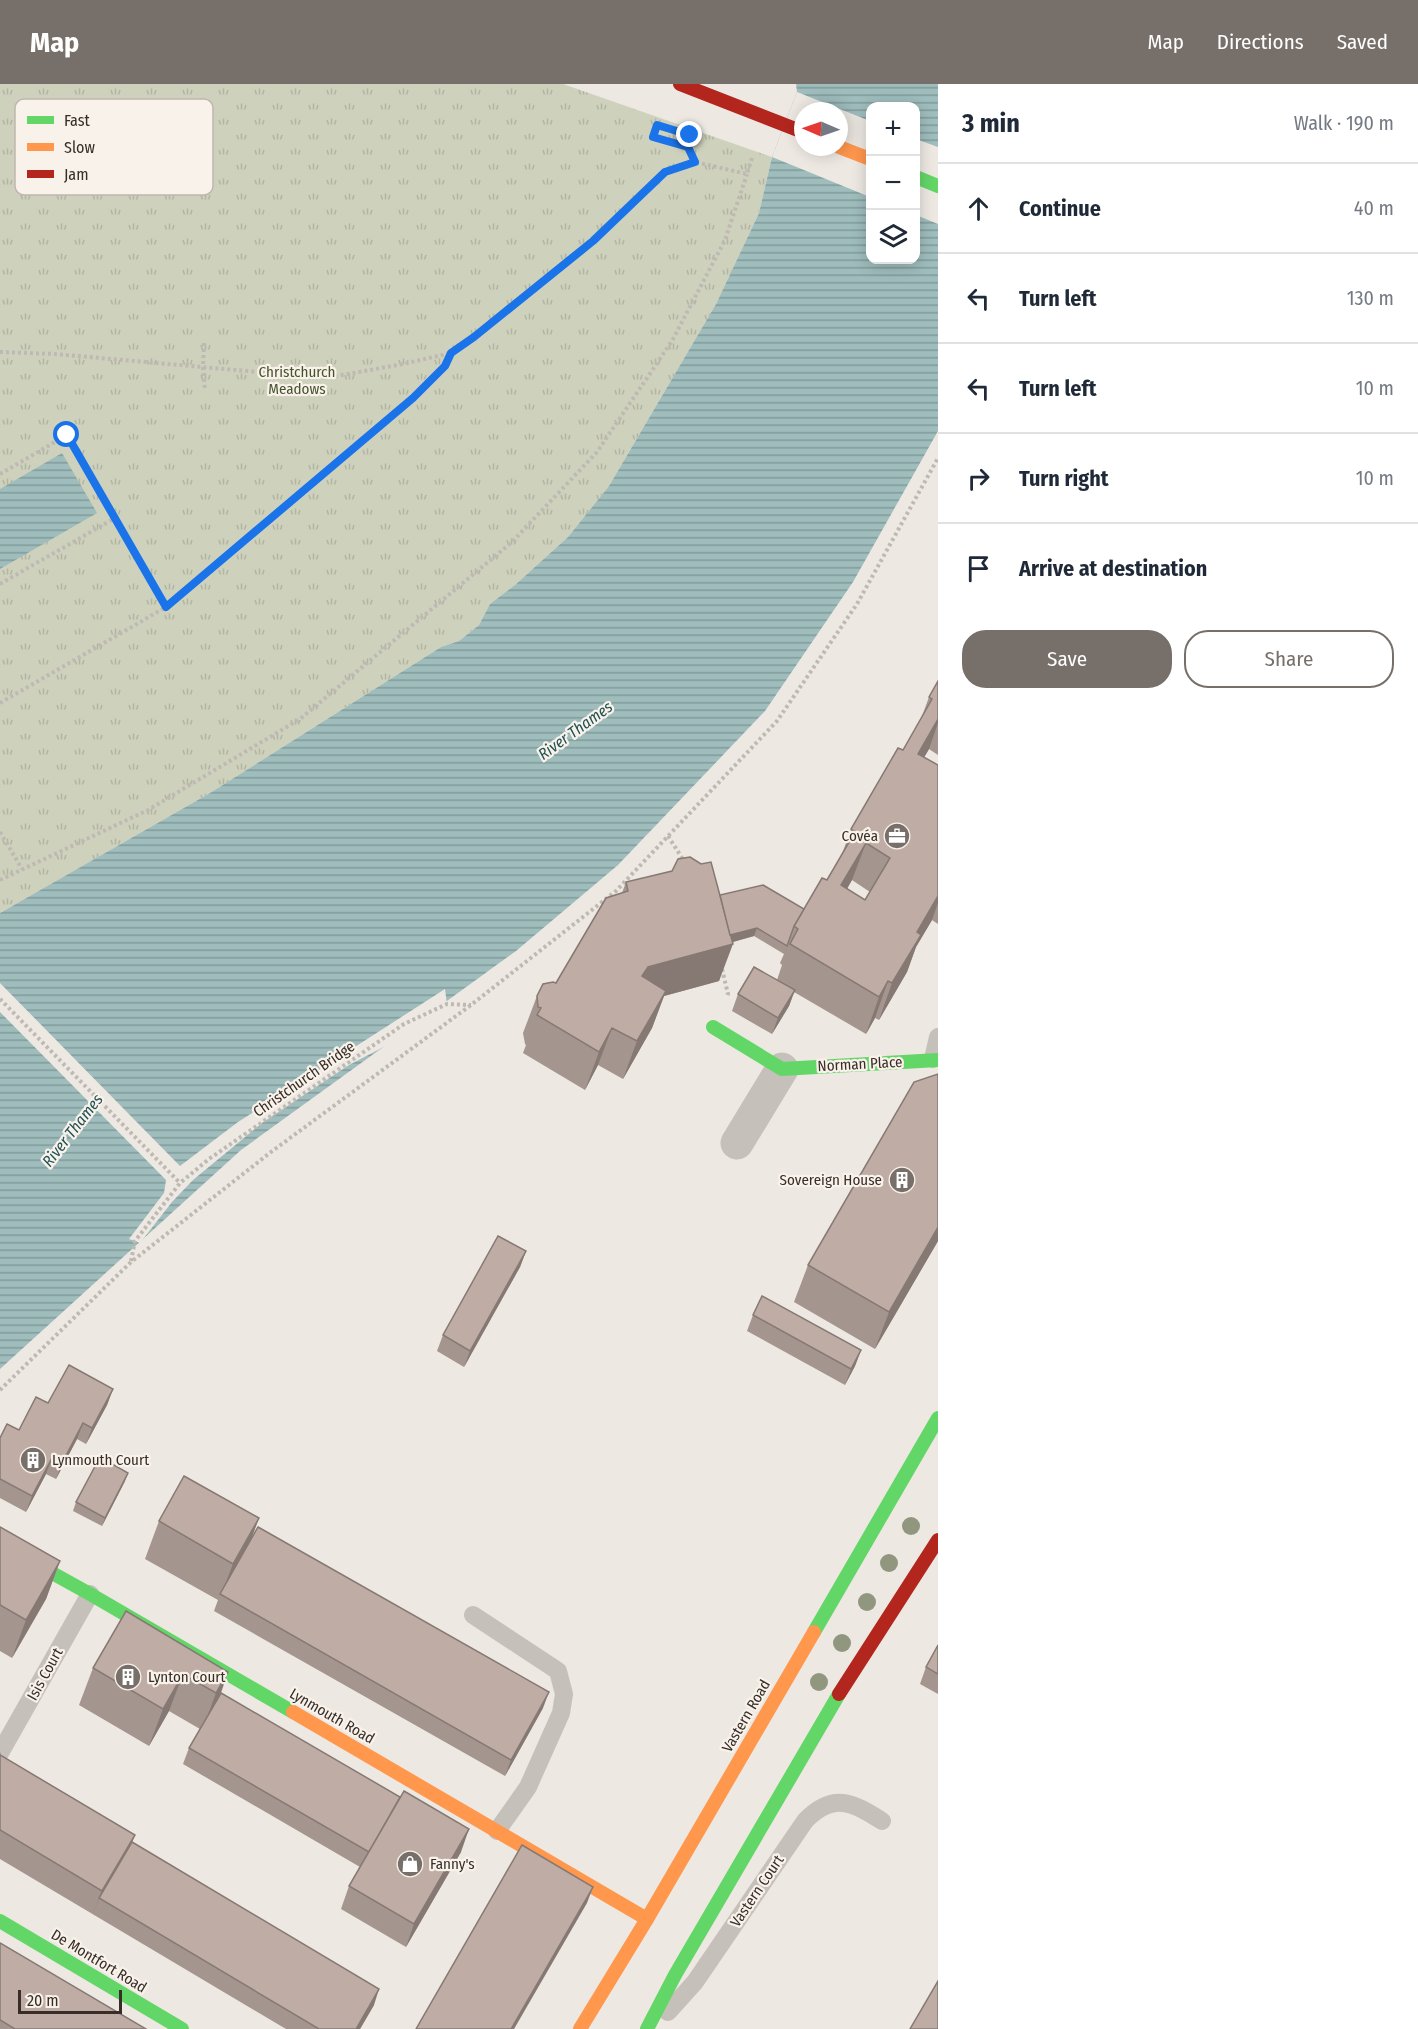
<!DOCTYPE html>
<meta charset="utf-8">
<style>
:root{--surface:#fff;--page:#f2f2f3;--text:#1f2937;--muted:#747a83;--line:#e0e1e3;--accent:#776f6a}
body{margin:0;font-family:"Fira Sans Condensed",sans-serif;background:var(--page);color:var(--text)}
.controls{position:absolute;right:18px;top:18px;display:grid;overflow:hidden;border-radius:12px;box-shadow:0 3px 15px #0003}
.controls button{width:54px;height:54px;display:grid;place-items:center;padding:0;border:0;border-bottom:2px solid var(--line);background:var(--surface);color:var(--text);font:30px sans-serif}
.compass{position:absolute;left:794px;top:18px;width:54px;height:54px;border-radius:50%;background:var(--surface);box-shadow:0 3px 15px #0003;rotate:272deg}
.scale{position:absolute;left:18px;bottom:15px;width:104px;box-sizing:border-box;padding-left:6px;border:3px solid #372e29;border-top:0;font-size:16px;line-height:21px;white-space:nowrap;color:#372e29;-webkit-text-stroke:4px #f9f2ea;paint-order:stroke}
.stop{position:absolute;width:18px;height:18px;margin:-14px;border:4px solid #1a73e8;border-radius:50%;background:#fff}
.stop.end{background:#1a73e8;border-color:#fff;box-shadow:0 2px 6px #0008}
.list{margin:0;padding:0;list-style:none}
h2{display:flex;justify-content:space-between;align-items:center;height:78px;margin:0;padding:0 24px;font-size:26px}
h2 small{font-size:20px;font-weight:400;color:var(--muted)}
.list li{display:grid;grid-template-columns:39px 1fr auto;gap:18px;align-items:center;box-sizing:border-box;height:90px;padding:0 24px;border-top:2px solid var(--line)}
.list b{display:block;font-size:22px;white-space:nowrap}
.list em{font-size:20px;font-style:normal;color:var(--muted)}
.actions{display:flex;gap:12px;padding:18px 24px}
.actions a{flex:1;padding:14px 0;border:2px solid var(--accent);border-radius:24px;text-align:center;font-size:21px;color:var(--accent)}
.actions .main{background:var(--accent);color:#fff}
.icon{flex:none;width:33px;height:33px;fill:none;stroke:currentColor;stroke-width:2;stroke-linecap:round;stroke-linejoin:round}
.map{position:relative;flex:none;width:938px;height:1945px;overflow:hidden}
header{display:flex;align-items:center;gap:36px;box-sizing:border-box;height:84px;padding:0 30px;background:var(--accent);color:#fff}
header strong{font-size:28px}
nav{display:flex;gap:33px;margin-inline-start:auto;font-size:21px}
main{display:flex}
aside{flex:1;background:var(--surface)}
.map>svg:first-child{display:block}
.park{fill:url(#park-tufts)}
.water{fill:url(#water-rules);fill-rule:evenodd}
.pier{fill:#ede8e2;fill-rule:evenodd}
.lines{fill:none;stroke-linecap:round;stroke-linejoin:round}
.path{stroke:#bfb9b3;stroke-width:4;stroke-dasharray:3 3;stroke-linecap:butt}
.lane{stroke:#c6c0bb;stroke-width:18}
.street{stroke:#c6c0bb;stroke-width:33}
.fast{stroke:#63d668;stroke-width:14}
.slow{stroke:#ff974d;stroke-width:14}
.jam{stroke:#b3261e;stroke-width:14}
.tree{fill:#91977f}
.wall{fill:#a4958e;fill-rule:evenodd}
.shaded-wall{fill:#867974}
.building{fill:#bfada5;stroke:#867974;stroke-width:1.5;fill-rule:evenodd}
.route{stroke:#1a73e8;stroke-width:8}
.labels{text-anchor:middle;stroke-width:4.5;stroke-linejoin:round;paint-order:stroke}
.park-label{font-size:15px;fill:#46542e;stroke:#f9f2ea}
.poi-label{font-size:15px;fill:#372e29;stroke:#f9f2ea;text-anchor:start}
.street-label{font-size:15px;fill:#372e29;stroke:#f9f2ea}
.water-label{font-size:16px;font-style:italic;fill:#215256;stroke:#f9f2ea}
.key{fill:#f9f2ea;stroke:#bfb7b0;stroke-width:1.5}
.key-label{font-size:16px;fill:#372e29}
</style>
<header>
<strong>Map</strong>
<nav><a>Map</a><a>Directions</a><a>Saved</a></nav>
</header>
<main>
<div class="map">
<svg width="938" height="1945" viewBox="0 0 938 1945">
<defs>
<pattern id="park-tufts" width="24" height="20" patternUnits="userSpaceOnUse" patternTransform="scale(1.5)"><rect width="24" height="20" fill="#ced2bd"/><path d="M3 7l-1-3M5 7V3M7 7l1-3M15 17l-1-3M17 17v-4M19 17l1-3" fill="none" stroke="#b2b5a2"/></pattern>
<pattern id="water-rules" width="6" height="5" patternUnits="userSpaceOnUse" patternTransform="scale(1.5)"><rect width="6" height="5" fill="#9fbdbd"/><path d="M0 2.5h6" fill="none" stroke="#829a9a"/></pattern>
</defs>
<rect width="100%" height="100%" fill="#ede8e2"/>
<polygon class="park" points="0,0 563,0 772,73 759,129 716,220 609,402 568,453 515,501 490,520 479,541 459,557 441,563 210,709 0,829"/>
<g class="water">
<path d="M 796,0 L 938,0 L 938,347 L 853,498 L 765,627 L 618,781 L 516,867 L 241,1066 L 0,1285 L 0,829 L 210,709 L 441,563 L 459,557 L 479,541 L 490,520 L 515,501 L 568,453 L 609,402 L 716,220 L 759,129 L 772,73 L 797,8 ZM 870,22 L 916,22 L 916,176 L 870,176 ZM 803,27 L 839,27 L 839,63 L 803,63 Z"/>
<polygon points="62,369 97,429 0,485 0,405"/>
</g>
<g class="pier">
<path d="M 797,8 L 870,37 L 870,113 L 772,73 ZM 803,27 L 839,27 L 839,63 L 803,63 Z"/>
<polygon points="916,55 938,63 938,140 916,131"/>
<polygon points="0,899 180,1082 238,1038 445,905 447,921 401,954 349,981 262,1039 193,1096 172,1118 140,1159 129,1155 164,1109 166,1096 0,928"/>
</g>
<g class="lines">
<g class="path">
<polyline points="694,41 690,51 657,41 653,53 688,63 695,78"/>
<polyline points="204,259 203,284 205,306"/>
<polyline points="0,268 55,270 326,294 403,280 451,269 474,253 593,157 665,88 695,78 747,90 752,74"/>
<polyline points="0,390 67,351 166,523"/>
<polyline points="0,500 115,434"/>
<polyline points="0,619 166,523 413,314 445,282 451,269"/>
<polyline points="0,748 22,785"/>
<polyline points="668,752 684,777"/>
<polyline points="0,796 148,726 300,635 512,458 597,368 672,257 725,156 747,90"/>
<polyline points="722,885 728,910 727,913"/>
<polyline points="0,915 180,1099"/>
<polyline points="131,1177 135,1157 180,1099 209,1075 404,940 447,920 471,921"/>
<polyline points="0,1306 131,1178 271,1068 471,921 616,807 777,637 857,520 938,374"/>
</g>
<g class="lane">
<polyline points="933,975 938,953"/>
<polyline points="473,1531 558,1587 564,1610 561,1629 528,1703 497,1747"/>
<polyline points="0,1669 90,1510"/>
<path d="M 668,1928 L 695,1898 L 805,1737 C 833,1708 852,1718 882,1737"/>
</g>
<polyline class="street" points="737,1059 782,985"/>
<g class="fast">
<polyline points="916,93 938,102"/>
<polyline points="713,943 782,985 938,976"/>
<polyline points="0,1460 90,1510 293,1628"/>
<polyline points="814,1548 938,1334"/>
<polyline points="0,1837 182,1945"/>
<polyline points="647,1945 675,1891 839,1610"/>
</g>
<g class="slow">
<polyline points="839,63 870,75"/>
<polyline points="293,1628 647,1835"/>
<polyline points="580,1945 647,1835 814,1548"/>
</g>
<g class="jam">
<polyline points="680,0 803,48"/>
<polyline points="839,1610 938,1456"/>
</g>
</g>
<g class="tree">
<circle cx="911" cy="1442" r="9"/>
<circle cx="889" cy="1479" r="9"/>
<circle cx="867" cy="1518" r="9"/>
<circle cx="842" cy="1559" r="9"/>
<circle cx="819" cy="1598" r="9"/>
</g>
<g class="wall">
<path d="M 938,597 L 938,671 L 929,665 L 924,673 L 938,681 L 938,840 L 932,836 L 916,863 L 907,888 L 879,936 L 875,934 L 866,950 L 794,908 L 789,922 L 772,950 L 732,927 L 738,910 L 777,896 L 782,881 L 780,879 L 784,870 L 754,852 L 732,858 L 719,897 L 664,912 L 652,944 L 623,995 L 598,981 L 585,1006 L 523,969 L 526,961 L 525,960 L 523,949 L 537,912 L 556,899 L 622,809 L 626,798 L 720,811 L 804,825 L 827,796 L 842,770 L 851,745 L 903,666 L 921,635 L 929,613 ZM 852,796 L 870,808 L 865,816 L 847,805 Z"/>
<polygon points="938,1157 875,1265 794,1218 808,1181"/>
<polygon points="526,1167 520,1183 464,1283 437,1267 443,1251"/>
<polygon points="753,1231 861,1266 855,1282 845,1301 747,1247"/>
<polygon points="113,1305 107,1321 86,1360 77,1355 56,1395 46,1390 26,1428 0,1414 0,1354 19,1346 48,1319"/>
<polygon points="125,1397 102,1442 73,1427 76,1418"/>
<polygon points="259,1434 250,1457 543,1624 505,1692 214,1527 218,1516 145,1475 159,1437"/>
<polygon points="0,1443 60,1477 46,1515 12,1574 0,1567"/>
<polygon points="938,1561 938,1610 920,1600 926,1583"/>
<polygon points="93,1584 228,1588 221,1609 461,1768 406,1863 341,1825 349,1802 360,1783 183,1680 189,1664 200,1645 169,1627 149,1662 79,1621"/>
<polygon points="0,1667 1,1671 135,1751 132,1758 374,1921 360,1945 286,1945 0,1775"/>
<polygon points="0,1859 146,1945 0,1945"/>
</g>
<g class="shaded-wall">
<polygon points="938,635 938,639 929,665 905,707 918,670"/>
<polygon points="866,759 852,796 827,838 841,801"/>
<polygon points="938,812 938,819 932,836 916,863 907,888 879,936 892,899 917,848"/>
<polygon points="757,844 754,852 726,860 729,851"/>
<polygon points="733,860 719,897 664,912 652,944 623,995 637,957 642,892 648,883"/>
<polygon points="888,897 875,934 866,950 879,913"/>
<polygon points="795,906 789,922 772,950 778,934"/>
<polygon points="612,944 598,981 585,1006 599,968"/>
<polygon points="938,1143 938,1157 875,1265 889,1228"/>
<polygon points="526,1167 520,1183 464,1283 470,1267"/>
<polygon points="861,1266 855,1282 845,1301 851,1285"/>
<polygon points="113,1305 107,1321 86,1360 92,1344"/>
<polygon points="83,1339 77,1355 56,1395 62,1379"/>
<polygon points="52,1374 46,1390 26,1428 32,1412"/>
<polygon points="128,1389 125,1397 102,1442 105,1434"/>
<polygon points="259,1434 245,1472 221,1511 233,1480"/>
<polygon points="60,1477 46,1515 12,1574 26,1536"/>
<polygon points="228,1588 215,1625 202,1647 216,1609"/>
<polygon points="183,1590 169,1627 149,1662 163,1625"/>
<polygon points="549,1608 543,1624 505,1692 511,1676"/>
<polygon points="469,1745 461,1768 406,1863 414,1840"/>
<polygon points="135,1751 126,1774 99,1814 93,1830 102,1807"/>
<polygon points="593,1803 587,1819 514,1945 511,1945"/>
<polygon points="379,1905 374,1921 360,1945 356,1945"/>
</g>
<g class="building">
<path d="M 938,597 L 938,635 L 918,670 L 938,681 L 938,812 L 917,848 L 921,851 L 892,899 L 888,897 L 879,913 L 790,860 L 798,845 L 794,842 L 822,794 L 827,796 L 855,748 L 851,745 L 898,664 L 903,666 L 932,615 L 929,613 ZM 866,759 L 890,774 L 865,816 L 841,801 Z"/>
<polygon points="690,773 701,780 711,778 733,860 648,883 642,892 666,907 637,957 612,944 599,968 537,931 541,924 538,923 537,912 543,900 553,898 556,899 606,814 628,807 626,798 672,787 678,775"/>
<polygon points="763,801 804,825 794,842 787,862 757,844 730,851 720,811"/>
<polygon points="754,883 795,906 778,934 738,910"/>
<polygon points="938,990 938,1143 889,1228 808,1181 914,998"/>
<polygon points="498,1152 526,1167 470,1267 443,1251"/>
<polygon points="762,1212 861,1266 851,1285 753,1231"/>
<polygon points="69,1281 113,1305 92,1344 83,1339 62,1379 52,1374 32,1412 0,1395 0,1354 7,1340 19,1346 36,1313 48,1319"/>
<polygon points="100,1373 128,1389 105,1434 76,1418"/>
<polygon points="184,1392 259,1434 233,1480 159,1437"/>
<polygon points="0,1443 60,1477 26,1536 0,1521"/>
<polygon points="258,1443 549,1608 511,1676 220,1510"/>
<polygon points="126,1527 228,1588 216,1609 183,1590 163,1625 93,1584"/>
<polygon points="938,1561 938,1590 926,1583"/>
<polygon points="221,1609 400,1713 369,1768 189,1664"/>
<polygon points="0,1671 135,1751 102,1807 0,1746"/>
<polygon points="404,1707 469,1745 414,1840 349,1802"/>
<polygon points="132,1758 379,1905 356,1945 319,1945 99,1814"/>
<polygon points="522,1761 593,1803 511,1945 416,1945"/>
<polygon points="0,1859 146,1945 15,1945 0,1936"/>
<polygon points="938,1897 938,1945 910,1945"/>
</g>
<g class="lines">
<polyline class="route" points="67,351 166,523 413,314 445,282 451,269 474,253 593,157 665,88 695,78 688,63 653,53 657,41 690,51"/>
</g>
<defs>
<g id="office-disc" transform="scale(1.35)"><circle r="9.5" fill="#776f6a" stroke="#f9f2ea"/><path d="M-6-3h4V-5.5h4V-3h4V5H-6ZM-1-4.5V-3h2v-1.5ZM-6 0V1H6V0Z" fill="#fff"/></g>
<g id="building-disc" transform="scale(1.35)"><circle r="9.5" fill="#776f6a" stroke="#f9f2ea"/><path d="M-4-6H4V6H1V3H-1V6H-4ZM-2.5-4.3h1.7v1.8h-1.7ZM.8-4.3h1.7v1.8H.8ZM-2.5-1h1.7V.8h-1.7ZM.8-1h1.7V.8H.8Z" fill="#fff"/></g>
<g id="shop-disc" transform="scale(1.35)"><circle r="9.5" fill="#776f6a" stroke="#f9f2ea"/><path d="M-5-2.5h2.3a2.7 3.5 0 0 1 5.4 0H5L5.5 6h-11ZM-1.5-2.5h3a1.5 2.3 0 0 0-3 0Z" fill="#fff"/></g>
</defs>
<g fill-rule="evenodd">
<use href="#office-disc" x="897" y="752"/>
<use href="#building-disc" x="902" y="1096"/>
<use href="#building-disc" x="33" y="1376"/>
<use href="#building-disc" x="128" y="1593"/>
<use href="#shop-disc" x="410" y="1780"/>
</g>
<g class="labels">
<g class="park-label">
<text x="297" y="293">Christchurch<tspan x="297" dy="17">Meadows</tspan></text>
</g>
<g class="poi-label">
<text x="878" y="757" text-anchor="end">Covéa</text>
<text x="882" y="1101" text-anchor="end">Sovereign House</text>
<text x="52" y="1381">Lynmouth Court</text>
<text x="148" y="1598">Lynton Court</text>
<text x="430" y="1785">Fanny's</text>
</g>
<g class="street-label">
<text transform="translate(860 980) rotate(-3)" y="5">Norman Place</text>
<text transform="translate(304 995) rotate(-35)" y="5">Christchurch Bridge</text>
<text transform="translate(45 1590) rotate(-61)" y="5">Isis Court</text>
<text transform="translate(332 1632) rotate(30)" y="5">Lynmouth Road</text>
<text transform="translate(746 1632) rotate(-60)" y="5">Vastern Road</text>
<text transform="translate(757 1807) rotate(-56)" y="5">Vastern Court</text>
<text transform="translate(99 1877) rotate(31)" y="5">De Montfort Road</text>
</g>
<g class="water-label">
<text transform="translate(575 646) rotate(-36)" y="6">River Thames</text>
<text transform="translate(72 1046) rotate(-52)" y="6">River Thames</text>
</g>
</g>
<rect x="15" y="15" width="198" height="96" rx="9" class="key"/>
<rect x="27" y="32" width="27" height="8" fill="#63d668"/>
<rect x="27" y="59" width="27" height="8" fill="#ff974d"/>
<rect x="27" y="86" width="27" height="8" fill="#b3261e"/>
<g class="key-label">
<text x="64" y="42">Fast</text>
<text x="64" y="69">Slow</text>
<text x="64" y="96">Jam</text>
</g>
</svg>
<div class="controls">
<button>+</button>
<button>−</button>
<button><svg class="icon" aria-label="layers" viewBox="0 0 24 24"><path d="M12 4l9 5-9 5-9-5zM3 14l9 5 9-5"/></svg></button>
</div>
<svg class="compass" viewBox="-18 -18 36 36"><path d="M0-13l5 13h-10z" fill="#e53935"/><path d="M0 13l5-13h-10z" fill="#747a83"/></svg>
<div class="scale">20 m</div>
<div class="stop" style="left:67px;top:351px"></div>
<div class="stop end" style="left:690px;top:51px"></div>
</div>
<aside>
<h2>3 min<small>Walk · 190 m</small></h2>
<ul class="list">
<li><svg class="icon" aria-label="ahead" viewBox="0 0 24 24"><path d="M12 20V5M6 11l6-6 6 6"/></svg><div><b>Continue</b></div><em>40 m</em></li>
<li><svg class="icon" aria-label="left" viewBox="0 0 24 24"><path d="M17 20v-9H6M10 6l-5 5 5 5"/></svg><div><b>Turn left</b></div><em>130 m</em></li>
<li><svg class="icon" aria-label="left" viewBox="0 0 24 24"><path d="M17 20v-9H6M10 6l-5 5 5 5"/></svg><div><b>Turn left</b></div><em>10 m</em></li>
<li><svg class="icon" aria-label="right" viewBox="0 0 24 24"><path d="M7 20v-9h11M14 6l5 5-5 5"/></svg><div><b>Turn right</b></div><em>10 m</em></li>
<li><svg class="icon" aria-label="arrive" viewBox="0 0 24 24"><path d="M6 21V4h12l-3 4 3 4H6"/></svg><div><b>Arrive at destination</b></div></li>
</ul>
<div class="actions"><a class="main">Save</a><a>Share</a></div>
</aside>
</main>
